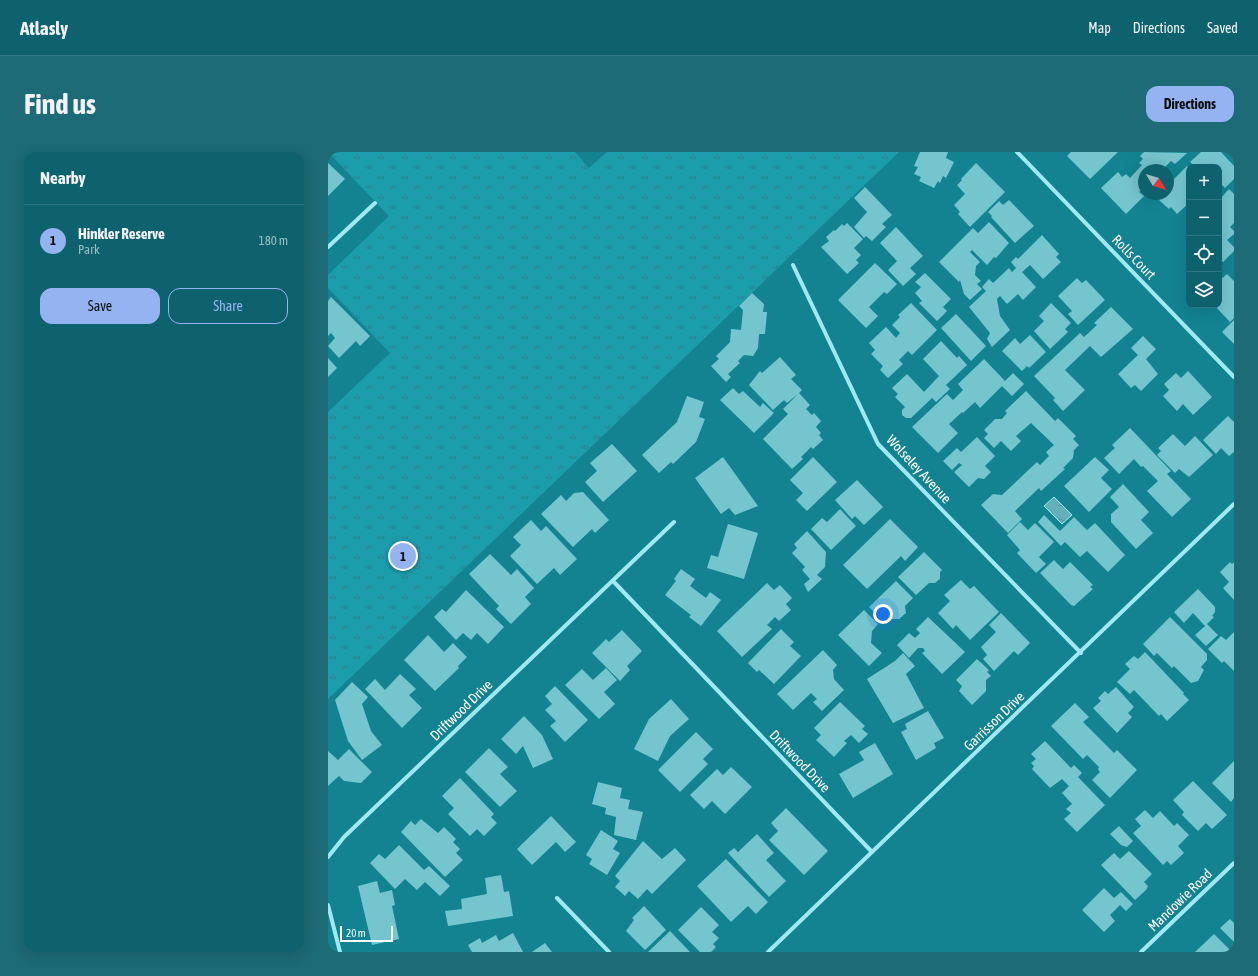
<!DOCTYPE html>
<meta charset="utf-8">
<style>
:root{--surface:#0e626e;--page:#1c6b76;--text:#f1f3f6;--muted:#9bbcc2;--line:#2e7681;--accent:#95b2f1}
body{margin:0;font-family:"Asap Condensed",sans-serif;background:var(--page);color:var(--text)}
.controls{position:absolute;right:12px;top:12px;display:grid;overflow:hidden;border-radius:8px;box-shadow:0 4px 16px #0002}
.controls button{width:36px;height:36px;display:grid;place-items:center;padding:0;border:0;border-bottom:1px solid var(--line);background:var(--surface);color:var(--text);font:20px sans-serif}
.compass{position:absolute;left:810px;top:12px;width:36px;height:36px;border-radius:50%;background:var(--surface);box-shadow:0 4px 16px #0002;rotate:128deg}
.scale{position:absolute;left:12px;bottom:10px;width:53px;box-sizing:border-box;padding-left:4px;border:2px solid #fff;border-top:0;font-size:11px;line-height:14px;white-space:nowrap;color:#fff;-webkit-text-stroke:3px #138392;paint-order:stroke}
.you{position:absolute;left:555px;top:462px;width:14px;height:14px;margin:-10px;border:3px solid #fff;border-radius:50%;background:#1a73e8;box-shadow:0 0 0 6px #1a73e833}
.badge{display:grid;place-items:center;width:26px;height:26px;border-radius:50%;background:var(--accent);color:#111;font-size:13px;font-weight:700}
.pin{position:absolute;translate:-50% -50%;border:2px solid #fff;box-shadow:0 1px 4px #0006}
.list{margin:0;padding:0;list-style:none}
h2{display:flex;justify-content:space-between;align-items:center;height:52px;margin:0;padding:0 16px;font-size:17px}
h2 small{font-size:13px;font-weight:400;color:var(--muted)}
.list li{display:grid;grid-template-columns:26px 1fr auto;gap:12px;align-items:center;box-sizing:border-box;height:72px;padding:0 16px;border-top:1px solid var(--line)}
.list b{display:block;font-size:15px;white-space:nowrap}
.list p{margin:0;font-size:13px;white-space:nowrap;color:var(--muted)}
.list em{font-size:13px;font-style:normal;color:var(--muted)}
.actions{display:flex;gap:8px;padding:12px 16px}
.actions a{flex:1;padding:9px 0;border:1px solid var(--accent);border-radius:12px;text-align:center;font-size:14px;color:var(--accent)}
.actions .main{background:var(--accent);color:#111}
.icon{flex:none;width:22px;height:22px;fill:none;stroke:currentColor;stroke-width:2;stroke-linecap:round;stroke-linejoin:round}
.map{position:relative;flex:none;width:906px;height:800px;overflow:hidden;border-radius:12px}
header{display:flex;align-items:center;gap:24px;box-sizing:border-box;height:56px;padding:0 20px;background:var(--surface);border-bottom:1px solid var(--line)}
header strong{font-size:19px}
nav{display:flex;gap:22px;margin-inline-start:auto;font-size:14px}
.intro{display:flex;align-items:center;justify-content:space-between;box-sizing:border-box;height:96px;padding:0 24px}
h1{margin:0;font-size:28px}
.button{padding:10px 18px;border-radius:12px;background:var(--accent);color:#111;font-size:14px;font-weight:700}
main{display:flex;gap:24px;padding:0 24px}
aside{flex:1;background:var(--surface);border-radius:12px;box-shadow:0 4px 16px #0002}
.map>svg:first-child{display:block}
.grass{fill:url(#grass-tufts)}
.water{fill:url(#water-ripples);stroke:#92ecf5}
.building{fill:#75c5cf}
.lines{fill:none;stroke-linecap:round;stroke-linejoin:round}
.minor{stroke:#a0e9f2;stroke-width:4}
.labels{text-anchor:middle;stroke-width:4;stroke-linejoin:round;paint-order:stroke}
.street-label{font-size:14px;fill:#fff;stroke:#138392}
</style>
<header>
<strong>Atlasly</strong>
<nav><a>Map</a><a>Directions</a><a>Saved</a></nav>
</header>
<div class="intro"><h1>Find us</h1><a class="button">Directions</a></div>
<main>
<aside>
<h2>Nearby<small></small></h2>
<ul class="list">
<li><span class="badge">1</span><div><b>Hinkler Reserve</b><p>Park</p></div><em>180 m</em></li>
</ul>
<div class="actions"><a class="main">Save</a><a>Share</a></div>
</aside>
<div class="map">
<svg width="906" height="800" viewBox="0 0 906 800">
<defs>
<pattern id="grass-tufts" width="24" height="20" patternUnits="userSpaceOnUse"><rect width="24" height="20" fill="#1b9dac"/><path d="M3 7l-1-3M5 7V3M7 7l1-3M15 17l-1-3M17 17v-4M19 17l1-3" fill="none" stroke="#2c818a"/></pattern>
<pattern id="water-ripples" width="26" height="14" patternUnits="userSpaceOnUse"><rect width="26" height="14" fill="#63b0ba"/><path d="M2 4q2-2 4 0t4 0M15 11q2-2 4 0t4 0" fill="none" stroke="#5c9299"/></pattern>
</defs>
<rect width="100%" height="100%" fill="#138392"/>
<polygon class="grass" points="0,0 247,0 261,16 279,0 571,0 0,547 0,260 62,201 0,136 0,123 61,64"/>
<polygon class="water" points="726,345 744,363 734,372 716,354"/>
<g class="building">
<polygon points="592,0 620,0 618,6 626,10 618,26 615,24 612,31 610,29 606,36 591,29 593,25 586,22 590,15 586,14"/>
<polygon points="743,0 790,0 762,27 739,4"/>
<polygon points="816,0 859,1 847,12 843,9 834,18 816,18 816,35 811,40 816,44 798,62 773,36 790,20 794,25 798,22 802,26 814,13 811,11 815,7 812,4"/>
<polygon points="873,0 893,0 906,14 906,27 897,36 891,30 891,15 868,15 862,10"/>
<polygon points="0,11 17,27 0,44"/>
<polygon points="648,11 677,40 642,75 630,62 632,60 626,53 637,42 629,33 634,28 633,27"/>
<polygon points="859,14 861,16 861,51 849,62 843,55 841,57 831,48 837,42 840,42 843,36 840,33"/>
<polygon points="537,35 564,63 554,72 558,75 544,89 538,84 536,86 526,75 539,60 526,46"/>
<polygon points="901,37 906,42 906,71 902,75 906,79 906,82 899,88 906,95 906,99 895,110 891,106 891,48"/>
<polygon points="681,48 706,74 687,91 663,65 664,64 660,60 671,49 675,53"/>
<polygon points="661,70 681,91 668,106 666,105 659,113 644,98 642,100 652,110 648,114 647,123 653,129 649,132 654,137 642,148 636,142 632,128 631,130 611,110 645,76 650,81"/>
<polygon points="519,71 535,87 526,96 533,103 528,108 531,111 519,122 493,95 501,89 498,85 506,78 507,79 514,72 516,74"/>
<polygon points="568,75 595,104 582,116 588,122 575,134 560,118 569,109 552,91"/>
<polygon points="714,83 731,102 728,105 733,110 715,127 702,113 694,120 708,135 695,148 690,142 679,152 672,144 669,147 672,164 682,178 664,195 659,187 662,181 641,155 658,139 654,135 661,127 665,131 681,116 684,120 688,116 683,110 688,105 690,107"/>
<polygon points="547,111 569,132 559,142 556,140 541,155 550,164 538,176 510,148"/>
<polygon points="597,121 623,147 615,155 619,159 609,169 591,151 594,149 587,141 593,135 587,130"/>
<polygon points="899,122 906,129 906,166 902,170 886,153 891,153 891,129"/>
<polygon points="749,126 754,131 758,128 777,148 750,173 740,162 744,159 730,144"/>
<polygon points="424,141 436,152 435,160 439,160 437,182 431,182 430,196 425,204 416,203 410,209 412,211 400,222 403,225 398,230 383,214 391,207 388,204 402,190 403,177 413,178 415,158 411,154"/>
<polygon points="3,145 42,184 32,194 28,189 11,206 0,194 7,186 3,181 0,184 0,149"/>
<polygon points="583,151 609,178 584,203 580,199 571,208 575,212 560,226 552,218 555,214 543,202 547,198 541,191 558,175 568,186 572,181 564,173 572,165 570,163"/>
<polygon points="723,151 743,171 737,177 740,180 722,197 706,179 716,169 711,164"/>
<polygon points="783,155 805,177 773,205 762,194 737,218 757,238 735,259 725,248 727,246 706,224 752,181 756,185 769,173 766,171"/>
<polygon points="628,162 658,194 643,209 613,176"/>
<polygon points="906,168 906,192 894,180"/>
<polygon points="702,183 718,200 701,216 699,214 694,219 674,199 687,186 692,192"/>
<polygon points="815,184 828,197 818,207 830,222 813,239 807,233 803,236 790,222 810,203 803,196"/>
<polygon points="613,189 629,206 631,204 639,213 618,233 622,237 608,250 604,246 583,266 578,266 574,263 574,258 577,255 567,245 570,242 564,236 579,222 596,240 611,224 595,207"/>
<polygon points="452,205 468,223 463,227 474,238 471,241 482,253 478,257 484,263 486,261 493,269 488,275 493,281 491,283 495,288 485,297 483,295 473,305 475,307 464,317 435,287 460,262 455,257 470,242 459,251 456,248 445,258 421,233 432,219 434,221"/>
<polygon points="0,206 9,216 0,225"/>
<polygon points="656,207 677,229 685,221 696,232 684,244 674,234 652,256 647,250 635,261 634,260 621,272 630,281 610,301 584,275 619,242 625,248 635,238 630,232"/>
<polygon points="860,219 884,245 865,263 855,252 849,259 835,244 841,238 836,232 848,221 853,226"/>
<polygon points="405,236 411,242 415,239 432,255 435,251 446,261 426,281 392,248"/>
<polygon points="698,239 727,269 730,266 748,284 745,287 751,293 746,298 745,306 735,316 737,317 713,339 711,336 687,359 694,367 680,381 653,353 665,342 674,343 709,310 712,313 721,304 718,300 726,293 703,271 688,284 693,289 683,299 673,289 666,296 656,286 660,282 656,278 667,267 674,267 679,261 677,259"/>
<polygon points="359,244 376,250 371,265 377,267 368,290 345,312 343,310 331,321 314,303 349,270"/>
<polygon points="900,264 906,270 906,300 901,304 893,296 888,302 875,288"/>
<polygon points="802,276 843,319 839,322 863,347 844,365 819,339 830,329 815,314 813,315 806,307 791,322 776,306 787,296 784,293"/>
<polygon points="845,282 857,294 867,284 885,303 861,325 851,317 847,321 829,303 833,299 830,296"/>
<polygon points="649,285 667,304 657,314 663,320 656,327 650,326 641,335 626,320 634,313 631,311 624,318 615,309 629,296 633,300"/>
<polygon points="284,292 309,319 275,350 257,330 269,319 262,311"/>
<polygon points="395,305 430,354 407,363 401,356 393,362 367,326"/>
<polygon points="485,305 509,330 479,359 468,348 475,341 462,328"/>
<polygon points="767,305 781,318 773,326 784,337 761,360 736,334"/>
<polygon points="529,328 555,355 536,373 527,364 524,367 507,348"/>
<polygon points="795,332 821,360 813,368 825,381 808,397 783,370 783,362 791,355 782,345"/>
<polygon points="255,340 281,368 267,381 264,377 245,395 213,362 233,343 238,349 246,341"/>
<polygon points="512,357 528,374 503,398 483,377 494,366 499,370"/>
<polygon points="716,363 732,379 746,365 759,378 767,371 797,403 780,420 759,399 752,405 737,390 733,394 710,370"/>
<polygon points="562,367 590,395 577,409 573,404 539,437 515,413"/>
<polygon points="203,368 213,379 218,374 249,407 232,423 226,416 209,432 182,404 193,393 185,385"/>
<polygon points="692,370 700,378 707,371 726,390 711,405 718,412 708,421 689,401 692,398 679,383"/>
<polygon points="400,372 430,381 416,427 379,416 383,403 390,405"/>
<polygon points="479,379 498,400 497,415 489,423 494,427 480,440 476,432 482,427 474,418 477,415 464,401 469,396 466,392"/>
<polygon points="596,400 614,418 612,420 612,427 607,431 601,431 588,443 570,425"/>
<polygon points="162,402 183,423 189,417 206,436 197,445 203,452 183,472 168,457 171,454 141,422"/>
<polygon points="726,408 735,417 742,410 765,433 762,435 765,437 746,454 743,453 712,421"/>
<polygon points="902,410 904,412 906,410 906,448 895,436 901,430 892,420"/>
<polygon points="353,417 367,427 362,434 378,446 382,440 393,448 373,474 361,465 363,463 337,443 348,429 346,427"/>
<polygon points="633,428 642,437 646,434 671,460 642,488 628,473 625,477 610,461 622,449 616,443"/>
<polygon points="568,429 585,446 577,454 578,461 571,467 564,467 558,472 541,455"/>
<polygon points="439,431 446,438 452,433 464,446 458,452 463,458 451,469 447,465 439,473 444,477 414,505 389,479"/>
<polygon points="870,437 887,455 887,460 884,464 886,465 879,472 890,483 878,494 867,483 877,474 865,461 856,471 846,460"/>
<polygon points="138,438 176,475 160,492 149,481 143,488 135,481 128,488 106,465 114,457 118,460"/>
<polygon points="536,458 550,472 544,479 543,491 554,501 541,514 510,483"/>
<polygon points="673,461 702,491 690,503 686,499 666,519 655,507 659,503 653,495 668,480 661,473"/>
<polygon points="600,465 637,500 614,522 594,501 597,499 595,496 590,496 581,506 569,493 581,481 587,486 592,481 588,477"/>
<polygon points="842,465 879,502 879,508 873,515 876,518 870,529 863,531 846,514 844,516 829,501 826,504 815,492"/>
<polygon points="453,477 466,490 462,494 473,504 446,532 431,518 429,520 420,511"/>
<polygon points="294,478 314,499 299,514 302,518 292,529 264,501 278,487 281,490"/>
<polygon points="906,480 906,519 896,509 894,511 880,497 893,484 898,488"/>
<polygon points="100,483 116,500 125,491 139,505 130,514 131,516 107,539 76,508"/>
<polygon points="495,498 509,513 505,518 506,527 516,538 494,559 485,550 489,547 483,541 465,558 449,542"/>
<polygon points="817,500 856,541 855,542 861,548 839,569 833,562 831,564 806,538 802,542 789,530 802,517 797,512 806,504 810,507"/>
<polygon points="575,501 587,514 578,522 596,556 565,571 539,527 567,509"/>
<polygon points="649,507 661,518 659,520 663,524 658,528 658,539 644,553 631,539 634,534 628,528"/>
<polygon points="278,516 289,528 276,540 287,552 271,567 237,533 254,517 265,528"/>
<polygon points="72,522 88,537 81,543 94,556 74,576 37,537 47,527 57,538"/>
<polygon points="24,530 40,545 34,552 43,579 54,593 34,608 20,589 7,548"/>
<polygon points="227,534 260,568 237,590 222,574 228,569 217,558 224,552 217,544"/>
<polygon points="788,535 806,555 800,561 804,565 789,581 765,556 773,549 770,546 777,539 780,542"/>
<polygon points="343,547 361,567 342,584 330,609 306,597 321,567"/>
<polygon points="512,550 537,574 534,577 540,582 531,591 523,583 516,589 519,591 506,605 488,588 493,583 486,576"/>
<polygon points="747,551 761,565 755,570 786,601 789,598 809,618 782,646 764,628 772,620 770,617 771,615 759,603 755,607 723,574"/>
<polygon points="600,559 616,586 606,591 608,596 588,608 573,580 579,577 577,572"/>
<polygon points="196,564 214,583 225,607 205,616 195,594 188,602 173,587"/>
<polygon points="368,580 385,597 375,607 380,612 352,640 330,618"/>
<polygon points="717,589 743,616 746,613 754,621 750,625 777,653 749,680 736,667 743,661 738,657 744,652 734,641 741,634 734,627 722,636 704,617 706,614 703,611 708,607 703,602"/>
<polygon points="547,591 565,622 525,646 511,622 536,608 531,600"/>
<polygon points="161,596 180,615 172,622 189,639 172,655 137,620"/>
<polygon points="21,597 44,620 33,631 16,629 11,624 0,634 0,599 10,608"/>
<polygon points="906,609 906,646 903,650 884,631"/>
<polygon points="403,615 424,635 397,662 384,649 376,657 362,643 389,617 395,623"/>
<polygon points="132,626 166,662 163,665 169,671 156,684 149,677 142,684 120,662 126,656 114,644"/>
<polygon points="865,629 899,663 884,677 878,671 870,679 854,663 856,660 845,648"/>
<polygon points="270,630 294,636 292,646 302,648 300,657 315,660 308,688 286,683 288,665 277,662 278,656 264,652"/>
<polygon points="458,656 500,699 476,723 441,688 450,679 443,671"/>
<polygon points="817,658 825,666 832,659 846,674 849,671 861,683 850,694 856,701 843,713 839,709 835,713 805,681 813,674 807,667"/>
<polygon points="223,664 248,690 237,700 228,690 204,713 189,697"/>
<polygon points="93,667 110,681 116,675 128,687 125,690 132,697 128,701 135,708 117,725 73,680 83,669 87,673"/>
<polygon points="791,674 805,689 799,695 793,693 782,682"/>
<polygon points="273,678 290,689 285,697 292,701 279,723 261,712 264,707 258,703"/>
<polygon points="429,682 446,701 438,708 458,729 441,745 400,701 406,696 410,700"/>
<polygon points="315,689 334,707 347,696 358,708 324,742 319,737 310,747 301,739 297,744 287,735 292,729 287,724"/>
<polygon points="71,693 96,718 101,714 122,734 112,744 97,730 89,738 77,727 67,737 42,711 51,702 57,707"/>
<polygon points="801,699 824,722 816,730 820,734 818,738 807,748 773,713 786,701 792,707"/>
<polygon points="398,707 440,750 428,762 420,754 403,770 369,734"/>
<polygon points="173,723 176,740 181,739 185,764 120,774 117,759 134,757 133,747 159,742 157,726"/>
<polygon points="49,729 52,741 64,738 67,753 64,754 71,787 44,793 30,734"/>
<polygon points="776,736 786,746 793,740 805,752 798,759 792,753 782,763 787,769 776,780 754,758"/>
<polygon points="316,754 338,778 317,798 298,779 306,768 304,766"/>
<polygon points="373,755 391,773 384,780 391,786 385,792 388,795 383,800 372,800 350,778"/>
<polygon points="902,767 906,771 906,790 892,776"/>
<polygon points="342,779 362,800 320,800"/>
<polygon points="185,781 195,800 144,800 140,793 152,786 154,791 168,783 171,789"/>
<polygon points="886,782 904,800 867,800"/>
<polygon points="217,791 224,800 204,800"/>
</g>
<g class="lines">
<g class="minor">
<polyline points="689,0 906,225"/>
<polyline points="0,95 47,51"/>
<polyline points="465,113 550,292 753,501"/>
<polyline points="285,429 544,700"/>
<polyline points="0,705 16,685 346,370"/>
<polyline points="229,746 281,800"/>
<polyline points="0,753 12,800"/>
<polyline points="440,800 906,352"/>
<polyline points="813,800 906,711"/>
</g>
</g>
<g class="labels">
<g class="street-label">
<text transform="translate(806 105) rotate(46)" y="5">Rolls Court</text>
<text transform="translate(591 317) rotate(47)" y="5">Wolseley Avenue</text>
<text transform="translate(133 558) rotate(-44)" y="5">Driftwood Drive</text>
<text transform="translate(666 569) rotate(-44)" y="5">Garrisson Drive</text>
<text transform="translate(472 609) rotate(46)" y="5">Driftwood Drive</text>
<text transform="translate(852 748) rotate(-44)" y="5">Mandowie Road</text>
</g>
</g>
</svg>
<div class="controls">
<button>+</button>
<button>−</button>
<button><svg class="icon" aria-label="locate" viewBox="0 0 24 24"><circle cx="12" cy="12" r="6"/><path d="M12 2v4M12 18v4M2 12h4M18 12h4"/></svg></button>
<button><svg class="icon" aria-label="layers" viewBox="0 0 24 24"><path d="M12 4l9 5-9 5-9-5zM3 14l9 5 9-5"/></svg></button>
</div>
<svg class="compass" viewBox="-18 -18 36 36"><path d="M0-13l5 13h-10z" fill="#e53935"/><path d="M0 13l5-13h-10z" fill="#9bbcc2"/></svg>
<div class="scale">20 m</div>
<div class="you"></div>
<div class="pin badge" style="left:75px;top:404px">1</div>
</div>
</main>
